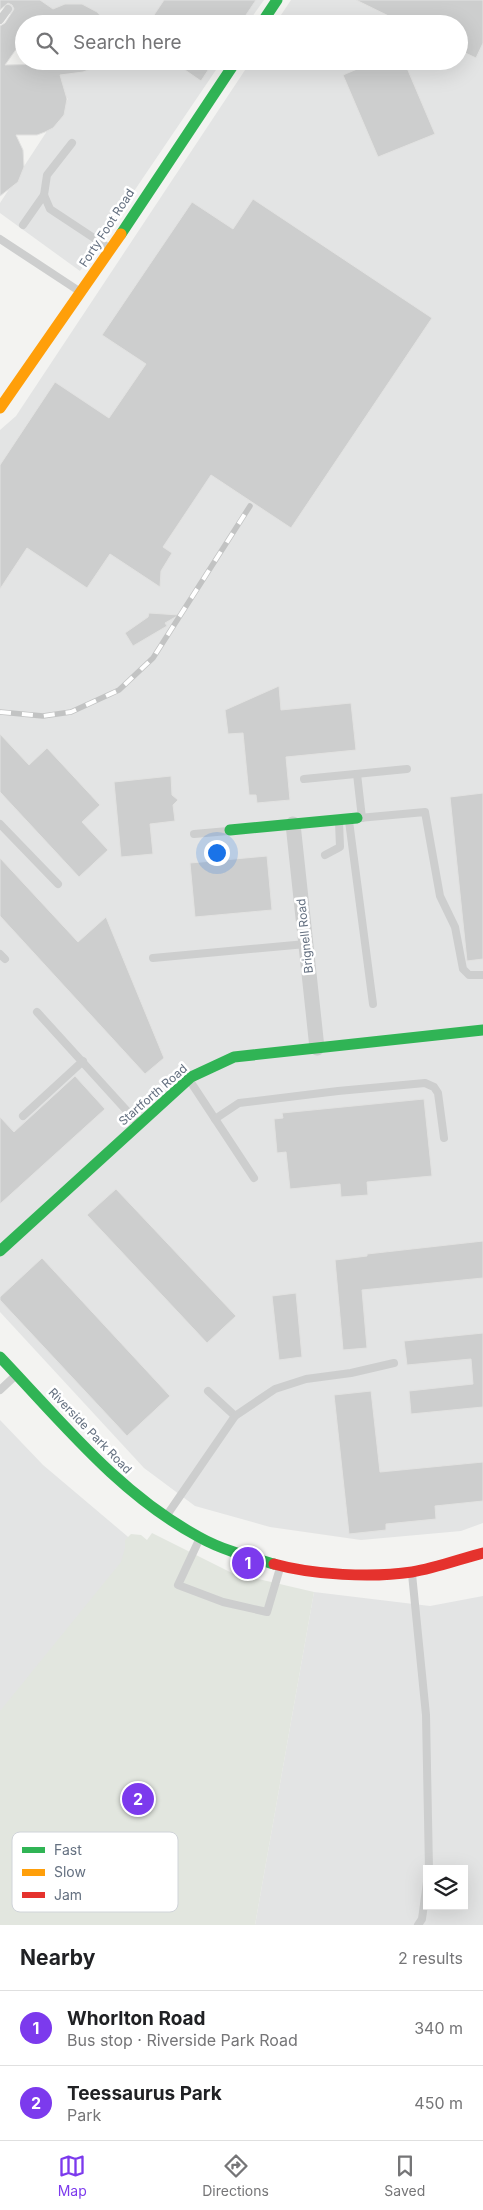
<!DOCTYPE html>
<meta charset="utf-8">
<style>
:root{--surface:#fff;--page:#f2f2f2;--text:#202124;--muted:#757577;--line:#e0e0e0;--accent:#7c3aed}
body{margin:0;font-family:Inter,sans-serif;background:var(--page);color:var(--text)}
.controls{position:absolute;right:15px;bottom:15px;display:grid;overflow:hidden;border-radius:0px;box-shadow:0 5px 20px #0002}
.controls button{width:45px;height:45px;display:grid;place-items:center;padding:0;border:0;border-bottom:1px solid var(--line);background:var(--surface);color:var(--text);font:25px sans-serif}
.you{position:absolute;left:216px;top:852px;width:18px;height:18px;margin:-12px;border:4px solid #fff;border-radius:50%;background:#1a73e8;box-shadow:0 0 0 8px #1a73e833}
.badge{display:grid;place-items:center;width:32px;height:32px;border-radius:50%;background:var(--accent);color:#fff;font-size:16px;font-weight:700}
.pin{position:absolute;translate:-50% -50%;border:2px solid #fff;box-shadow:0 1px 5px #0006}
.list{margin:0;padding:0;list-style:none}
h2{display:flex;justify-content:space-between;align-items:center;height:65px;margin:0;padding:0 20px;font-size:21px}
h2 small{font-size:16px;font-weight:400;color:var(--muted)}
.list li{display:grid;grid-template-columns:32px 1fr auto;gap:15px;align-items:center;box-sizing:border-box;height:75px;padding:0 20px;border-top:1px solid var(--line)}
.list b{display:block;font-size:19px;white-space:nowrap}
.list p{margin:0;font-size:16px;white-space:nowrap;color:var(--muted)}
.list em{font-size:16px;font-style:normal;color:var(--muted)}
.icon{flex:none;width:28px;height:28px;fill:none;stroke:currentColor;stroke-width:2;stroke-linecap:round;stroke-linejoin:round}
.map{position:relative;flex:none;width:483px;height:1925px;overflow:hidden}
.search{position:absolute;background:var(--surface);box-shadow:0 5px 20px #0002;left:15px;right:15px;top:15px;height:55px;display:flex;align-items:center;gap:12px;box-sizing:border-box;padding:0 18px;border-radius:28px;color:var(--muted);font-size:19px}
.sheet{height:215px;background:var(--surface)}
nav{display:flex;justify-content:space-around;align-items:center;box-sizing:border-box;height:70px;border-top:1px solid var(--line);background:var(--surface);font-size:14px;color:var(--muted)}
nav a{display:grid;justify-items:center;gap:2px}
nav .on{color:var(--accent)}
.map>svg:first-child{display:block}
.built{fill:#e3e4e4;fill-rule:evenodd}
.green{fill:#e2e6df}
.building{fill:#cdcece;stroke:#e2e2e1}
.lines{fill:none;stroke-linecap:round;stroke-linejoin:round}
.lane{stroke:#cdcece;stroke-width:8}
.street{stroke:#cdcece;stroke-width:15}
.fast{stroke:#30b455;stroke-width:11}
.slow{stroke:#ff9f0a;stroke-width:11}
.jam{stroke:#e5322d;stroke-width:11}
.rail-casing{stroke:#c2c3c3;stroke-width:5.5}
.rail{stroke:#fff;stroke-width:4;stroke-dasharray:11;stroke-linecap:butt}
.labels{text-anchor:middle;stroke-width:5;stroke-linejoin:round;paint-order:stroke}
.street-label{font-size:12px;fill:#647080;stroke:#fff}
.key{fill:#fff;stroke:#d0d4d9;stroke-width:1}
.key-label{font-size:14px;fill:#647080}
</style>
<div class="map">
<svg width="483" height="1925" viewBox="0 0 483 1925">
<rect width="100%" height="100%" fill="#f3f3f1"/>
<g class="built">
<polygon points="0,0 264,0 247,24 24,24 24,35"/>
<polygon points="291,0 483,0 483,1523 461,1531 361,1540 270,1527 195,1506 144,1468 0,1312 0,430 16,416 251,61 459,61 459,24 275,24"/>
<polygon points="42,61 222,61 80,271 0,213 0,203 68,99"/>
<polygon points="0,1420 43,1465 140,1547 0,1717"/>
<path d="M 314,1592 L 430,1606 L 483,1596 L 483,1925 L 255,1925 ZM 427,1869 L 464,1869 L 464,1906 L 427,1906 Z"/>
</g>
<polygon class="green" points="152,1533 232,1573 314,1592 255,1925 0,1925 0,1711 121,1562 125,1548 125,1540 131,1534 141,1535 147,1540"/>
<g class="building">
<polygon points="0,0 40,0 53,9 65,4 82,4 97,12 108,24 24,24 24,38 5,65 50,64 47,61 109,62 83,72 60,75 67,99 64,115 53,128 45,132 37,135 16,135 23,150 24,167 18,182 0,196 0,26 5,23 14,9 12,5 8,3 0,10"/>
<polygon points="164,0 256,0 240,24 148,24"/>
<polygon points="356,0 483,0 483,43 476,58 459,50 459,24 405,24"/>
<polygon points="172,61 214,61 201,81"/>
<polygon points="376,61 404,61 435,134 378,157 343,75"/>
<polygon points="253,199 432,318 291,528 211,475 163,547 172,553 161,571 160,587 110,554 87,588 27,548 0,589 0,465 55,382 109,418 146,364 102,335 192,202 233,229"/>
<polygon points="149,613 179,615 165,623 167,626 133,646 125,633 148,617"/>
<polygon points="279,686 281,710 351,703 356,750 286,757 290,800 257,803 256,795 249,795 243,733 228,734 225,710"/>
<polygon points="0,734 29,765 47,748 100,805 82,822 108,850 79,877 0,792"/>
<polygon points="171,776 172,795 178,800 173,805 175,821 150,824 153,854 121,857 114,782"/>
<polygon points="483,793 483,959 467,961 450,797"/>
<polygon points="267,856 272,910 195,917 190,863"/>
<polygon points="0,858 78,942 106,917 164,1058 145,1074 0,916"/>
<polygon points="75,1076 105,1109 0,1204 0,1117 14,1132"/>
<polygon points="424,1099 432,1176 367,1182 368,1195 341,1197 340,1184 290,1189 286,1152 277,1153 274,1119 283,1118 282,1113"/>
<polygon points="116,1189 236,1316 207,1343 87,1215"/>
<polygon points="483,1241 483,1278 362,1290 367,1348 343,1350 335,1260 367,1256 367,1254"/>
<polygon points="42,1258 170,1396 127,1436 0,1300 0,1297"/>
<polygon points="296,1293 302,1357 279,1360 272,1296"/>
<polygon points="483,1333 483,1407 411,1414 409,1391 473,1384 471,1359 407,1365 404,1341"/>
<polygon points="371,1391 380,1472 483,1462 483,1501 435,1506 436,1519 386,1524 386,1530 349,1534 334,1395"/>
</g>
<g class="lines">
<g class="lane">
<polyline points="0,20 8,9"/>
<polyline points="72,143 47,175 44,195 50,209 109,248"/>
<polyline points="23,225 44,195"/>
<polyline points="0,239 79,291"/>
<polyline points="357,774 362,818"/>
<polyline points="304,779 407,769"/>
<polyline points="359,818 425,812 440,896 455,927 463,969 469,975 483,975"/>
<polyline points="349,821 373,1004"/>
<polyline points="0,824 58,884"/>
<polyline points="194,834 228,831"/>
<polyline points="325,855 340,847 339,822"/>
<polyline points="0,954 5,959"/>
<polyline points="153,958 306,944"/>
<polyline points="37,1012 137,1122"/>
<polyline points="190,1081 254,1178"/>
<polyline points="23,1116 83,1061"/>
<polyline points="215,1119 239,1103 338,1091 425,1083 434,1087 438,1093 444,1138"/>
<polyline points="0,1390 15,1376"/>
<polyline points="208,1391 235,1416"/>
<polyline points="167,1515 235,1416 275,1389 306,1379 351,1373 394,1363"/>
<polyline points="199,1540 178,1585 223,1602 267,1612 280,1568"/>
<polyline points="412,1574 426,1715 429,1869"/>
<polyline points="418,1925 422,1919 427,1882"/>
</g>
<polyline class="street" points="293,824 317,1048"/>
<g class="fast">
<polyline points="261,24 277,0"/>
<polyline points="121,234 236,61"/>
<polyline points="230,830 357,818"/>
<polyline points="0,1251 191,1077 234,1057 483,1030"/>
<path d="M 0,1357 C 62,1422 119,1494 199,1537 C 222,1550 249,1557 274,1564"/>
</g>
<polyline class="slow" points="0,408 121,234"/>
<path class="jam" d="M 274,1564 C 313,1575 372,1578 412,1572 C 436,1568 460,1559 483,1553"/>
<g class="rail-casing">
<polyline id="rail" points="0,712 43,716 71,712 119,690 153,658 250,506"/>
</g>
<use href="#rail" class="rail"/>
</g>
<g class="labels">
<g class="street-label">
<text transform="translate(107 228) rotate(-57)" y="4">Forty Foot Road</text>
<text transform="translate(305 936) rotate(-96)" y="4">Brignell Road</text>
<text transform="translate(153 1095) rotate(-41)" y="4">Startforth Road</text>
<text transform="translate(90 1431) rotate(46)" y="4">Riverside Park Road</text>
</g>
</g>
<rect x="12" y="1832" width="166" height="80" rx="8" class="key"/>
<rect x="22" y="1847" width="23" height="6" fill="#30b455"/>
<rect x="22" y="1869" width="23" height="7" fill="#ff9f0a"/>
<rect x="22" y="1892" width="23" height="6" fill="#e5322d"/>
<g class="key-label">
<text x="54" y="1855">Fast</text>
<text x="54" y="1877">Slow</text>
<text x="54" y="1900">Jam</text>
</g>
</svg>
<div class="controls">
<button><svg class="icon" aria-label="layers" viewBox="0 0 24 24"><path d="M12 4l9 5-9 5-9-5zM3 14l9 5 9-5"/></svg></button>
</div>
<div class="you"></div>
<div class="pin badge" style="left:248px;top:1563px">1</div>
<div class="pin badge" style="left:138px;top:1799px">2</div>
<div class="search"><svg class="icon" aria-label="search" viewBox="0 0 24 24"><circle cx="10" cy="10" r="6"/><path d="M15 15l6 6"/></svg>Search here</div>
</div>
<section class="sheet">
<h2>Nearby<small>2 results</small></h2>
<ul class="list">
<li><span class="badge">1</span><div><b>Whorlton Road</b><p>Bus stop · Riverside Park Road</p></div><em>340 m</em></li>
<li><span class="badge">2</span><div><b>Teessaurus Park</b><p>Park</p></div><em>450 m</em></li>
</ul>
</section>
<nav>
<a class="on"><svg class="icon" aria-label="map" viewBox="0 0 24 24"><path d="M3 6l6-2 6 2 6-2v14l-6 2-6-2-6 2zM9 4v14M15 6v14"/></svg>Map</a>
<a><svg class="icon" aria-label="directions" viewBox="0 0 24 24"><path d="M12 3l9 9-9 9-9-9zM9 14v-3h6M13 9l2 2-2 2"/></svg>Directions</a>
<a><svg class="icon" aria-label="saved" viewBox="0 0 24 24"><path d="M7 4h10v16l-5-4-5 4z"/></svg>Saved</a>
</nav>
